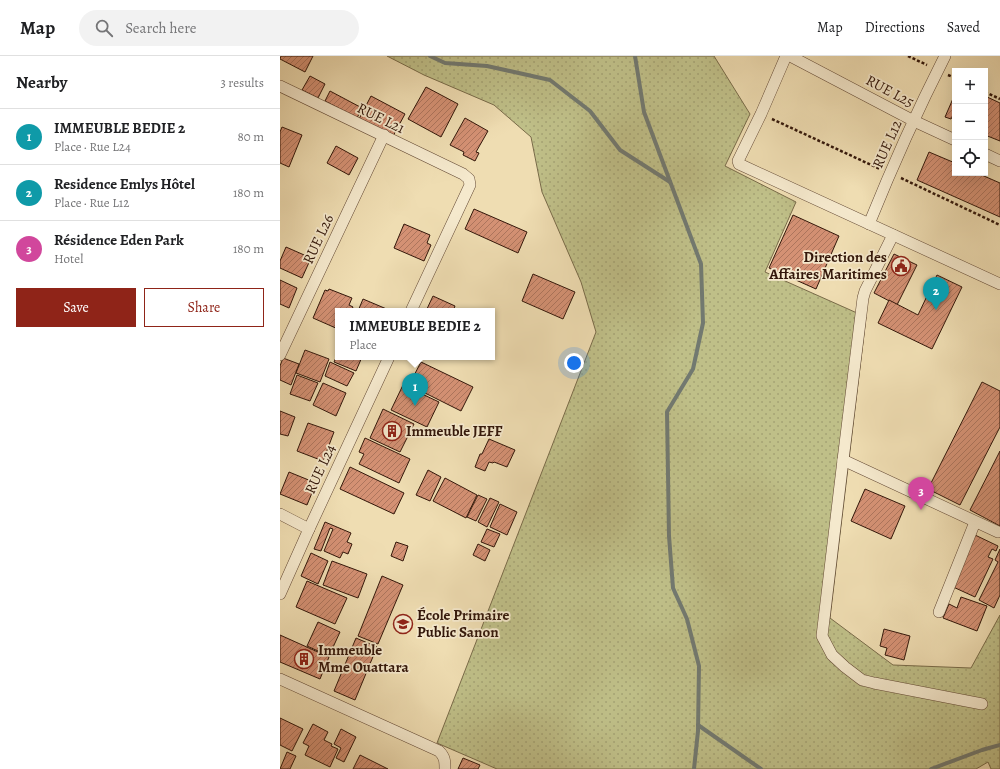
<!DOCTYPE html>
<meta charset="utf-8">
<style>
:root{--surface:#fff;--page:#f2f2f2;--text:#202124;--muted:#757577;--line:#e0e0e0;--accent:#8f2418}
body{margin:0;font-family:Alegreya,serif;background:var(--page);color:var(--text)}
.controls{position:absolute;right:12px;top:12px;display:grid;overflow:hidden;border-radius:0px;box-shadow:0 4px 16px #0002}
.controls button{width:36px;height:36px;display:grid;place-items:center;padding:0;border:0;border-bottom:1px solid var(--line);background:var(--surface);color:var(--text);font:20px sans-serif}
.you{position:absolute;left:294px;top:307px;width:14px;height:14px;margin:-10px;border:3px solid #fff;border-radius:50%;background:#1a73e8;box-shadow:0 0 0 6px #1a73e833}
.badge{display:grid;place-items:center;width:26px;height:26px;border-radius:50%;background:var(--accent);color:#fff;font-size:13px;font-weight:700}
.pin{position:absolute;translate:-50% -33px;filter:drop-shadow(0 1px 2px #0008)}
.pin::after{content:'';position:absolute;top:21px;width:14px;height:12px;background:inherit;clip-path:polygon(0 0,100% 0,50% 100%)}
.popup{position:absolute;left:55px;top:252px;width:160px;height:52px;box-sizing:border-box;display:grid;place-content:center;border-radius:0px;background:var(--surface);filter:drop-shadow(0 1px 3px #0005);font-size:13px;white-space:nowrap;color:var(--muted)}
.popup b{font-size:15px;color:var(--text)}
.popup::after{content:'';position:absolute;left:50%;top:100%;margin-left:-8px;border:8px solid transparent;border-top-color:var(--surface)}
.list{margin:0;padding:0;list-style:none}
h2{display:flex;justify-content:space-between;align-items:center;height:52px;margin:0;padding:0 16px;font-size:17px}
h2 small{font-size:13px;font-weight:400;color:var(--muted)}
.list li{display:grid;grid-template-columns:26px 1fr auto;gap:12px;align-items:center;box-sizing:border-box;height:56px;padding:0 16px;border-top:1px solid var(--line)}
.list b{display:block;font-size:15px;white-space:nowrap}
.list p{margin:0;font-size:13px;white-space:nowrap;color:var(--muted)}
.list em{font-size:13px;font-style:normal;color:var(--muted)}
.actions{display:flex;gap:8px;padding:12px 16px}
.actions a{flex:1;padding:9px 0;border:1px solid var(--accent);border-radius:0px;text-align:center;font-size:14px;color:var(--accent)}
.actions .main{background:var(--accent);color:#fff}
.icon{flex:none;width:22px;height:22px;fill:none;stroke:currentColor;stroke-width:2;stroke-linecap:round;stroke-linejoin:round}
.map{position:relative;flex:none;width:720px;height:713px;overflow:hidden}
header{display:flex;align-items:center;gap:24px;box-sizing:border-box;height:56px;padding:0 20px;background:var(--surface);border-bottom:1px solid var(--line)}
header strong{font-size:19px}
nav{display:flex;gap:22px;margin-inline-start:auto;font-size:14px}
.search{width:280px;height:36px;background:var(--page);display:flex;align-items:center;gap:10px;box-sizing:border-box;padding:0 14px;border-radius:22px;color:var(--muted);font-size:15px}
main{display:flex}
aside{flex:1;background:var(--surface)}
.map>svg:first-child{display:block}
.grass{fill:url(#grass-dots);stroke:#796b49}
.lines{fill:none;stroke-linecap:round;stroke-linejoin:round}
.stream{stroke:#727970;stroke-width:4}
.building{fill:url(#building-hatch);stroke:#33170a}
.street-casing{stroke:#624834;stroke-width:12}
.path{stroke:#33170a;stroke-width:2.5;stroke-dasharray:3 2;stroke-linecap:butt}
.street{stroke:#f5e9cd;stroke-width:11}
.labels{text-anchor:middle;stroke-width:3.5;stroke-linejoin:round;paint-order:stroke}
.street-label{font-size:15px;fill:#33170a;stroke:#f5e9cd}
.poi-label{font-size:15px;font-weight:bold;fill:#33170a;stroke:#f5e9cd;text-anchor:start}
</style>
<header>
<strong>Map</strong>
<div class="search"><svg class="icon" aria-label="search" viewBox="0 0 24 24"><circle cx="10" cy="10" r="6"/><path d="M15 15l6 6"/></svg>Search here</div>
<nav><a>Map</a><a>Directions</a><a>Saved</a></nav>
</header>
<main>
<aside>
<h2>Nearby<small>3 results</small></h2>
<ul class="list">
<li><span class="badge" style="background:#0f9aa8">1</span><div><b>IMMEUBLE BEDIE 2</b><p>Place · Rue L24</p></div><em>80 m</em></li>
<li><span class="badge" style="background:#0f9aa8">2</span><div><b>Residence Emlys Hôtel</b><p>Place · Rue L12</p></div><em>180 m</em></li>
<li><span class="badge" style="background:#d1479c">3</span><div><b>Résidence Eden Park</b><p>Hotel</p></div><em>180 m</em></li>
</ul>
<div class="actions"><a class="main">Save</a><a>Share</a></div>
</aside>
<div class="map">
<svg width="720" height="713" viewBox="0 0 720 713">
<defs>
<pattern id="grass-dots" width="8" height="8" patternUnits="userSpaceOnUse"><rect width="8" height="8" fill="#bfbf88"/><path d="M2 2h.1M6 6h.1" fill="none" stroke="#a5a374" stroke-width="1.8" stroke-linecap="round"/></pattern>
<pattern id="building-hatch" width="6" height="6" patternUnits="userSpaceOnUse"><rect width="6" height="6" fill="#d49174"/><path d="M-1 1l2-2M0 6l6-6M5 7l2-2" fill="none" stroke="#ad755d"/></pattern>
</defs>
<rect width="100%" height="100%" fill="#efddb2"/>
<filter id="stains"><feTurbulence type="fractalNoise" baseFrequency=".005" numOctaves="4"/><feColorMatrix values="0 0 0 0 .2 0 0 0 0 .09 0 0 0 0 .02 0 0 0 .5 -.17"/></filter>
<radialGradient id="worn" r=".72"><stop offset=".6" stop-color="#630" stop-opacity="0"/><stop offset="1" stop-color="#630" stop-opacity=".3"/></radialGradient>
<polygon class="grass" points="107,0 434,0 470,58 445,110 516,146 485,216 586,261 550,562 613,609 691,612 720,559 720,713 711,713 708,706 696,713 217,713 157,687 316,276 301,226 262,136 251,81 214,49 144,19"/>
<g class="lines">
<g class="stream">
<polyline points="150,0 165,7 207,10 270,24 310,55 340,94 390,126"/>
<polyline points="355,0 364,56 421,208 423,267 413,313 387,356 389,480 393,532 407,563 419,610 418,675 414,713"/>
<polyline points="418,669 481,713"/>
<polyline points="651,713 702,694 720,689"/>
</g>
</g>
<g class="building">
<polygon points="1,0 33,0 25,16 0,3"/>
<polygon points="30,20 45,28 38,42 22,34"/>
<polygon points="146,31 178,48 161,81 128,63"/>
<polygon points="50,35 82,52 77,62 45,45"/>
<polygon points="675,38 675,56 671,63 665,61"/>
<polygon points="91,40 125,58 112,82 78,65"/>
<polygon points="705,40 720,47 720,85 705,79"/>
<polygon points="185,62 208,75 196,96 199,97 195,105 183,99 184,96 170,89"/>
<polygon points="2,71 22,79 9,111 0,107 0,76"/>
<polygon points="56,90 78,102 69,119 47,107"/>
<polygon points="649,96 675,107 675,117 697,117 720,127 720,161 637,124"/>
<polygon points="194,153 247,176 238,197 185,173"/>
<polygon points="513,159 559,180 536,233 489,212"/>
<polygon points="124,168 150,179 147,187 151,189 144,205 114,192"/>
<polygon points="6,191 31,202 22,222 0,212 0,205"/>
<polygon points="614,198 637,209 617,249 594,237"/>
<polygon points="253,218 295,236 283,263 242,245"/>
<polygon points="657,219 682,231 652,293 598,267 609,244 638,259"/>
<polygon points="0,224 17,232 9,252 0,248"/>
<polygon points="49,233 72,242 69,249 73,251 71,255 58,255 58,273 33,262 45,234 48,235"/>
<polygon points="153,240 175,250 173,255 146,255"/>
<polygon points="83,243 109,254 109,255 78,255"/>
<polygon points="25,294 49,303 40,326 16,317"/>
<polygon points="58,297 58,301 82,301 76,315 54,306"/>
<polygon points="3,302 19,308 11,329 0,324 0,310"/>
<polygon points="50,306 74,317 67,330 45,320"/>
<polygon points="141,306 193,331 181,355 129,329"/>
<polygon points="17,319 38,327 30,345 10,338"/>
<polygon points="702,326 720,335 720,371 680,449 648,433"/>
<polygon points="43,327 66,337 56,360 33,349"/>
<polygon points="123,329 159,346 147,371 111,354"/>
<polygon points="103,353 134,368 120,396 90,382"/>
<polygon points="0,355 15,361 8,380 0,378"/>
<polygon points="28,367 54,376 43,405 17,395"/>
<polygon points="85,382 130,403 119,427 79,408 84,398 79,396"/>
<polygon points="209,383 235,394 227,411 214,406 213,407 209,406 205,415 195,411 200,398 202,398"/>
<polygon points="720,395 720,470 690,454"/>
<polygon points="70,411 124,437 114,458 60,433"/>
<polygon points="148,414 161,421 150,445 136,439"/>
<polygon points="9,416 36,427 27,449 0,438"/>
<polygon points="165,422 197,439 186,462 153,445"/>
<polygon points="585,433 625,450 611,483 571,465"/>
<polygon points="198,439 207,443 196,465 187,461"/>
<polygon points="210,442 219,446 207,471 198,466"/>
<polygon points="220,448 237,456 227,479 210,471"/>
<polygon points="45,466 71,477 67,486 72,488 68,498 63,496 60,502 44,495 53,473 50,472 41,495 34,493"/>
<polygon points="207,473 220,478 214,491 201,486"/>
<polygon points="695,479 718,490 716,495 712,493 708,501 713,503 695,541 671,530"/>
<polygon points="116,486 128,490 123,505 111,500"/>
<polygon points="198,488 210,494 205,505 193,499"/>
<polygon points="720,493 720,539 714,552 699,544 718,506 715,504"/>
<polygon points="31,497 48,505 38,528 21,520"/>
<polygon points="52,505 87,518 78,542 43,529"/>
<polygon points="102,520 123,529 98,588 78,580"/>
<polygon points="27,525 67,542 55,568 16,551"/>
<polygon points="681,541 707,550 697,575 663,562 669,548 677,552"/>
<polygon points="38,566 60,576 49,600 27,590"/>
<polygon points="604,573 630,580 624,604 605,599 607,592 600,590"/>
<polygon points="0,579 49,601 40,623 0,606"/>
<polygon points="76,582 97,591 75,644 54,635"/>
<polygon points="0,662 23,673 12,695 0,689"/>
<polygon points="33,668 48,676 44,684 52,688 51,690 58,693 50,711 25,699 29,690 23,687"/>
<polygon points="61,673 76,681 64,706 56,702 61,692 54,688"/>
<polygon points="7,696 16,700 10,713 0,713"/>
<polygon points="80,699 108,713 73,713"/>
<polygon points="183,702 200,709 198,713 178,713"/>
</g>
<g class="lines">
<g class="street-casing">
<g id="street">
<polyline points="506,0 481,58 458,105 459,108 720,228"/>
<polyline points="510,0 634,65 675,84"/>
<polyline points="0,30 183,118 189,123 190,129 131,255"/>
<polyline points="705,98 720,105"/>
<path d="M 589,168 C 612,111 637,55 665,0"/>
<polyline points="613,179 585,235 583,242 563,404 542,580 552,599 565,611 582,624 594,627 702,648"/>
<polyline points="0,299 104,79"/>
<polyline points="563,404 718,476"/>
<polyline points="0,458 29,473"/>
<polyline points="0,538 29,473 109,301"/>
<polyline points="659,556 695,466"/>
<path d="M 0,623 L 159,695 C 165,701 165,705 165,713"/>
</g>
</g>
<g class="path">
<polyline points="628,0 647,9"/>
<polyline points="668,19 675,22"/>
<polyline points="705,36 720,43"/>
<polyline points="492,63 600,113"/>
<polyline points="621,122 720,169"/>
</g>
<use href="#street" class="street"/>
</g>
<defs>
<g id="civic-ring" transform="scale(1)"><circle r="9.5" fill="#f5e9cd" stroke="#8f2418" stroke-width="1.5"/><path d="M-.6-6.5H3V-4.5H.6V-3L4-1V1h2V6H-6V1h2V-1L-.6-3ZM-1.2 2.5V6h2.4V2.5Z" fill="#8f2418"/></g>
<g id="building-ring" transform="scale(1)"><circle r="9.5" fill="#f5e9cd" stroke="#8f2418" stroke-width="1.5"/><path d="M-4-6H4V6H1V3H-1V6H-4ZM-2.5-4.3h1.7v1.8h-1.7ZM.8-4.3h1.7v1.8H.8ZM-2.5-1h1.7V.8h-1.7ZM.8-1h1.7V.8H.8Z" fill="#8f2418"/></g>
<g id="school-ring" transform="scale(1)"><circle r="9.5" fill="#f5e9cd" stroke="#8f2418" stroke-width="1.5"/><path d="M0-5L7-2L0 1L-7-2ZM-4 1L0 2.5L4 1V4Q0 6-4 4Z" fill="#8f2418"/></g>
</defs>
<g fill-rule="evenodd">
<use href="#civic-ring" x="621" y="210"/>
<use href="#building-ring" x="112" y="375"/>
<use href="#school-ring" x="123" y="568"/>
<use href="#building-ring" x="24" y="603"/>
</g>
<g class="labels">
<g class="street-label">
<text transform="translate(610 35) rotate(28)" y="5">RUE L25</text>
<text transform="translate(101 62) rotate(26)" y="5">RUE L21</text>
<text transform="translate(607 88) rotate(-66)" y="5">RUE L12</text>
<text transform="translate(38 183) rotate(-65)" y="5">RUE L26</text>
<text transform="translate(40 413) rotate(-65)" y="5">RUE L24</text>
</g>
<g class="poi-label">
<text x="607" y="206" text-anchor="end">Direction des<tspan x="607" dy="17">Affaires Maritimes</tspan></text>
<text x="126" y="380">Immeuble JEFF</text>
<text x="137" y="564">École Primaire<tspan x="137" dy="17">Public Sanon</tspan></text>
<text x="38" y="599">Immeuble<tspan x="38" dy="17">Mme Ouattara</tspan></text>
</g>
</g>
<rect width="100%" height="100%" filter="url(#stains)"/>
<rect width="100%" height="100%" fill="url(#worn)"/>
</svg>
<div class="controls">
<button>+</button>
<button>−</button>
<button><svg class="icon" aria-label="locate" viewBox="0 0 24 24"><circle cx="12" cy="12" r="6"/><path d="M12 2v4M12 18v4M2 12h4M18 12h4"/></svg></button>
</div>
<div class="you"></div>
<div class="pin badge" style="left:135px;top:350px;background:#0f9aa8">1</div>
<div class="popup"><b>IMMEUBLE BEDIE 2</b>Place</div>
<div class="pin badge" style="left:656px;top:254px;background:#0f9aa8">2</div>
<div class="pin badge" style="left:641px;top:454px;background:#d1479c">3</div>
</div>
</main>
